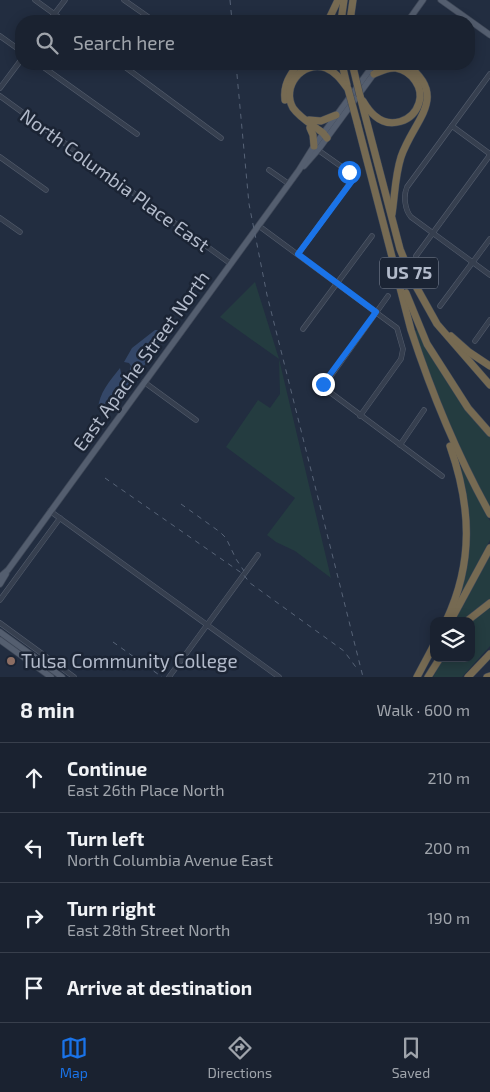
<!DOCTYPE html>
<meta charset="utf-8">
<style>
:root{--surface:#1a2230;--page:#272f3c;--text:#f1f3f6;--muted:#9fa4ab;--line:#383f4c;--accent:#1a73e8}
body{margin:0;font-family:"Exo 2",sans-serif;background:var(--page);color:var(--text)}
.controls{position:absolute;right:15px;bottom:15px;display:grid;overflow:hidden;border-radius:10px;box-shadow:0 2px 12px #0003}
.controls button{width:45px;height:45px;display:grid;place-items:center;padding:0;border:0;border-bottom:1px solid var(--line);background:var(--surface);color:var(--text);font:25px sans-serif}
.stop{position:absolute;width:15px;height:15px;margin:-11px;border:4px solid #1a73e8;border-radius:50%;background:#fff}
.stop.end{background:#1a73e8;border-color:#fff;box-shadow:0 1px 5px #0008}
.list{margin:0;padding:0;list-style:none}
h2{display:flex;justify-content:space-between;align-items:center;height:65px;margin:0;padding:0 20px;font-size:21px}
h2 small{font-size:16px;font-weight:400;color:var(--muted)}
.list li{display:grid;grid-template-columns:32px 1fr auto;gap:15px;align-items:center;box-sizing:border-box;height:70px;padding:0 20px;border-top:1px solid var(--line)}
.list b{display:block;font-size:19px;white-space:nowrap}
.list p{margin:0;font-size:16px;white-space:nowrap;color:var(--muted)}
.list em{font-size:16px;font-style:normal;color:var(--muted)}
.icon{flex:none;width:28px;height:28px;fill:none;stroke:currentColor;stroke-width:2;stroke-linecap:round;stroke-linejoin:round}
.map{position:relative;flex:none;width:490px;height:677px;overflow:hidden}
.search{position:absolute;background:var(--surface);box-shadow:0 2px 12px #0003;left:15px;right:15px;top:15px;height:55px;display:flex;align-items:center;gap:12px;box-sizing:border-box;padding:0 18px;border-radius:20px;color:var(--muted);font-size:19px}
.sheet{height:345px;background:var(--surface)}
nav{display:flex;justify-content:space-around;align-items:center;box-sizing:border-box;height:70px;border-top:1px solid var(--line);background:var(--surface);font-size:14px;color:var(--muted)}
nav a{display:grid;justify-items:center;gap:2px}
nav .on{color:var(--accent)}
.map>svg:first-child{display:block}
.green{fill:#243c40}
.water{fill:#344768}
.lines{fill:none;stroke-linecap:round;stroke-linejoin:round}
.minor-casing{stroke:#545d6d;stroke-width:5.5}
.major-casing{stroke:#3f4858;stroke-width:7}
.highway-casing{stroke:#3e4757;stroke-width:8}
.minor{stroke:#363f4f;stroke-width:4.5}
.major{stroke:#545e6f;stroke-width:5.5}
.highway{stroke:#766a52;stroke-width:7}
.rail{stroke:#576377;stroke-width:1;stroke-dasharray:5 5;stroke-linecap:butt}
.highway-bridge-casing{stroke:#3e4757;stroke-width:8;stroke-linecap:butt}
.highway-bridge{stroke:#766a52;stroke-width:7}
.route{stroke:#1a73e8;stroke-width:6}
.education-dot{fill:#8d6e63;stroke:#1b2434;stroke-width:2}
.labels{text-anchor:middle;stroke-width:5;stroke-linejoin:round;paint-order:stroke}
.shield{fill:#1b2434;stroke:#858d9d;stroke-width:1}
.shield-label{font-size:18px;font-weight:bold;fill:#b2baca}
.street-label{font-size:19px;fill:#b2baca;stroke:#1b2434}
.poi-label{font-size:19px;fill:#b2baca;stroke:#1b2434;text-anchor:start}
</style>
<div class="map">
<svg width="490" height="677" viewBox="0 0 490 677">
<rect width="100%" height="100%" fill="#222d40"/>
<g class="green">
<polygon points="255,282 279,359 331,578 295,551 276,542 267,535 295,498 226,447 258,400 270,408 280,394 279,359 220,317"/>
<path d="M 418,330 C 440,367 459,408 490,437 L 490,507 L 485,499 L 484,499 L 438,402 L 414,331 Z"/>
<polygon points="459,467 461,467 490,521 490,540 458,601 461,584 466,497"/>
<polygon points="490,554 490,600 474,611 464,621 454,621"/>
<polygon points="490,606 490,646 462,677 433,677 444,658 471,658 471,621"/>
</g>
<path class="water" d="M 155,330 L 160,330 L 164,336 L 140,372 L 108,411 L 102,412 L 98,410 C 99,392 110,381 120,368 L 121,373 L 125,374 L 129,372 L 131,366 L 129,363 L 124,362 L 132,348 Z"/>
<g class="lines">
<g class="minor-casing">
<g id="minor">
<polyline points="35,0 64,21"/>
<polyline points="124,0 154,21"/>
<polyline points="49,21 65,0"/>
<polyline points="0,36 21,51"/>
<polyline points="39,64 137,134"/>
<polyline points="121,64 221,138"/>
<path d="M 490,74 L 407,187 C 403,196 405,210 411,217 L 490,275"/>
<polyline points="0,88 21,60"/>
<polyline points="0,96 231,264"/>
<polyline points="452,126 490,154"/>
<polyline points="0,157 46,190"/>
<polyline points="269,170 289,184"/>
<polyline points="0,218 20,232"/>
<polyline points="259,226 397,328 403,349 401,359 360,416"/>
<polyline points="298,254 353,179 352,175 349,172 318,150"/>
<polyline points="416,256 490,155"/>
<polyline points="388,296 323,387 442,476"/>
<polyline points="440,306 490,239"/>
<polyline points="303,329 372,236"/>
<polyline points="475,341 490,320"/>
<polyline points="144,382 196,420"/>
<polyline points="400,445 424,410"/>
<polyline points="50,511 279,677"/>
<polyline points="0,600 60,518"/>
<polyline points="0,623 74,677"/>
<polyline points="169,677 258,555"/>
</g>
</g>
<g class="major-casing">
<g id="major">
<polyline points="441,0 490,35"/>
<polyline points="408,21 423,0"/>
<polyline points="304,166 318,150 381,64"/>
<polyline points="0,577 8,570 299,170 314,146 374,64"/>
<polyline points="0,584 6,574"/>
<polyline points="0,632 62,677"/>
<polyline points="0,640 51,677"/>
</g>
</g>
<g class="highway-casing">
<g id="highway">
<polyline points="328,21 338,0"/>
<polyline points="341,21 344,0"/>
<polyline points="350,21 353,0"/>
<polyline points="342,64 347,85"/>
<polyline points="360,96 400,249 413,281 437,324 490,385"/>
<path d="M 285,100 C 283,85 290,75 298,64"/>
<path d="M 363,101 C 366,106 370,112 375,116 C 390,129 413,122 419,103 C 424,88 412,71 396,68 C 388,67 381,71 374,74"/>
<polyline points="309,120 321,121 336,115"/>
<path d="M 357,122 L 411,330 C 432,394 457,455 490,514"/>
<polyline points="310,128 313,135 314,146"/>
<path d="M 327,138 L 323,133 C 314,126 300,118 293,108 C 281,87 302,60 326,68 C 336,72 342,81 348,89"/>
<path d="M 392,214 C 395,194 395,176 401,157 C 414,119 450,97 406,64"/>
<polyline points="406,293 427,344 468,408 490,433"/>
<polyline points="451,336 469,352 490,366"/>
<polyline points="451,620 490,548"/>
<path d="M 446,621 C 474,562 471,506 450,446"/>
<polyline points="467,621 490,603"/>
<polyline points="417,677 434,645"/>
<polyline points="428,677 440,658"/>
<polyline points="468,677 490,654"/>
<polyline points="487,677 490,676"/>
</g>
</g>
<use href="#minor" class="minor"/>
<use href="#major" class="major"/>
<use href="#highway" class="highway"/>
<g class="rail">
<polyline points="230,0 232,21"/>
<polyline points="236,64 249,204 267,295 363,677"/>
<polyline points="105,478 243,574 250,583 344,651 358,670"/>
<polyline points="181,504 220,532 226,538 236,559 244,571"/>
<polyline points="113,642 162,677"/>
</g>
<g class="highway-bridge-casing">
<g id="highway-bridge">
<polyline points="353,67 360,96"/>
<polyline points="348,89 357,122"/>
</g>
</g>
<use href="#highway-bridge" class="highway-bridge"/>
</g>
<g class="lines">
<polyline class="route" points="323,384 376,312 298,254 352,181 352,175 349,172"/>
</g>
<circle class="education-dot" cx="11" cy="661" r="5"/>
<g class="labels">
<rect class="shield" x="380" y="257.5" width="58" height="31" rx="4"/>
<g class="shield-label">
<text x="409" y="279">US 75</text>
</g>
<g class="street-label">
<text transform="translate(115 180) rotate(36)" y="7">North Columbia Place East</text>
<text transform="translate(141 361) rotate(-54)" y="7">East Apache Street North</text>
</g>
<g class="poi-label">
<text x="21" y="668">Tulsa Community College</text>
</g>
</g>
</svg>
<div class="controls">
<button><svg class="icon" aria-label="layers" viewBox="0 0 24 24"><path d="M12 4l9 5-9 5-9-5zM3 14l9 5 9-5"/></svg></button>
</div>
<div class="stop" style="left:349px;top:172px"></div>
<div class="stop end" style="left:323px;top:384px"></div>
<div class="search"><svg class="icon" aria-label="search" viewBox="0 0 24 24"><circle cx="10" cy="10" r="6"/><path d="M15 15l6 6"/></svg>Search here</div>
</div>
<section class="sheet">
<h2>8 min<small>Walk · 600 m</small></h2>
<ul class="list">
<li><svg class="icon" aria-label="ahead" viewBox="0 0 24 24"><path d="M12 20V5M6 11l6-6 6 6"/></svg><div><b>Continue</b><p>East 26th Place North</p></div><em>210 m</em></li>
<li><svg class="icon" aria-label="left" viewBox="0 0 24 24"><path d="M17 20v-9H6M10 6l-5 5 5 5"/></svg><div><b>Turn left</b><p>North Columbia Avenue East</p></div><em>200 m</em></li>
<li><svg class="icon" aria-label="right" viewBox="0 0 24 24"><path d="M7 20v-9h11M14 6l5 5-5 5"/></svg><div><b>Turn right</b><p>East 28th Street North</p></div><em>190 m</em></li>
<li><svg class="icon" aria-label="arrive" viewBox="0 0 24 24"><path d="M6 21V4h12l-3 4 3 4H6"/></svg><div><b>Arrive at destination</b></div></li>
</ul>
</section>
<nav>
<a class="on"><svg class="icon" aria-label="map" viewBox="0 0 24 24"><path d="M3 6l6-2 6 2 6-2v14l-6 2-6-2-6 2zM9 4v14M15 6v14"/></svg>Map</a>
<a><svg class="icon" aria-label="directions" viewBox="0 0 24 24"><path d="M12 3l9 9-9 9-9-9zM9 14v-3h6M13 9l2 2-2 2"/></svg>Directions</a>
<a><svg class="icon" aria-label="saved" viewBox="0 0 24 24"><path d="M7 4h10v16l-5-4-5 4z"/></svg>Saved</a>
</nav>
